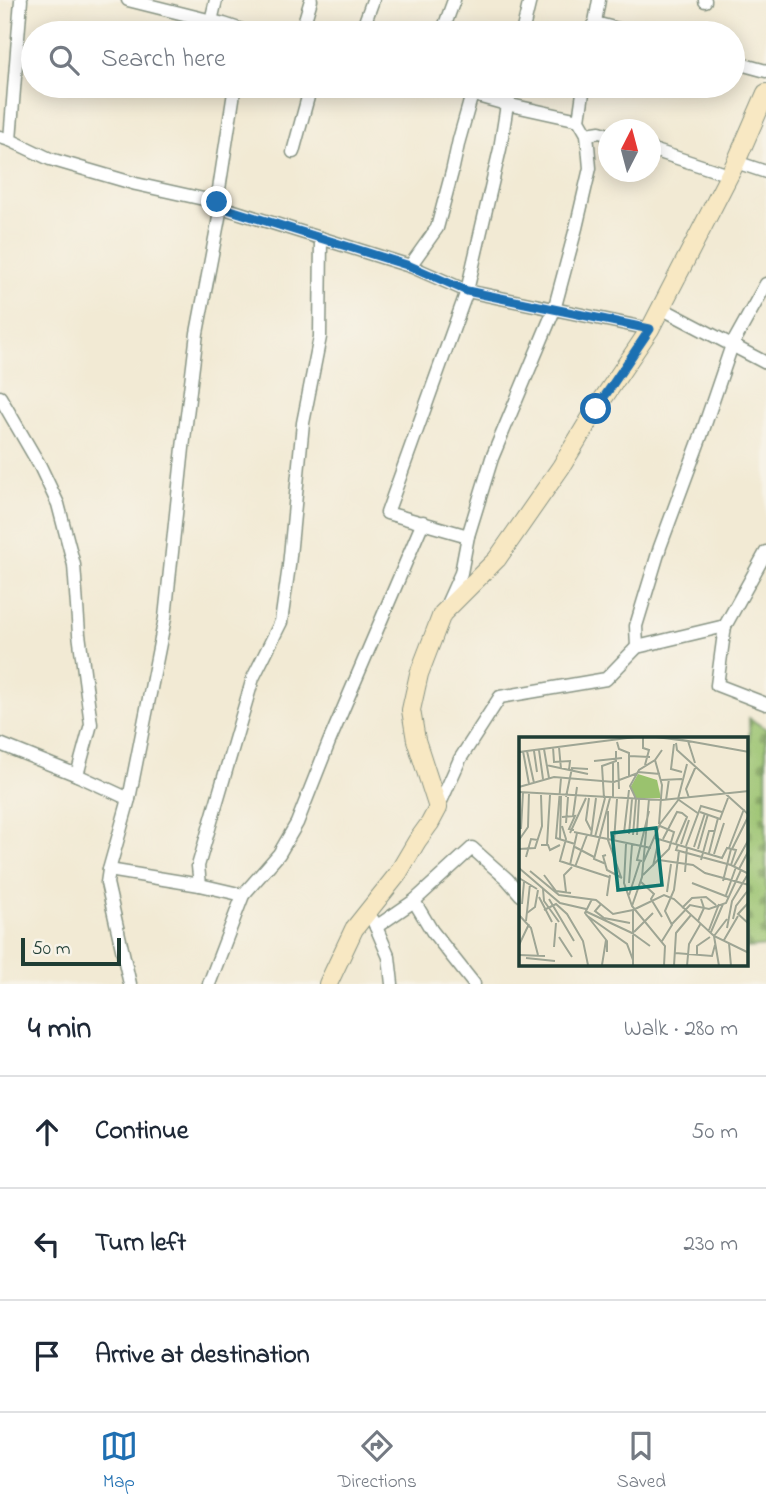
<!DOCTYPE html>
<meta charset="utf-8">
<style>
:root{--surface:#fff;--page:#f2f2f3;--text:#1f2937;--muted:#747a83;--line:#e0e1e3;--accent:#1f6fb2}
body{margin:0;font-family:"Indie Flower",sans-serif;background:var(--page);color:var(--text)}
.compass{position:absolute;left:598px;top:119px;width:63px;height:63px;border-radius:50%;background:var(--surface);box-shadow:0 4px 18px #0003;rotate:6deg}
.scale{position:absolute;left:21px;bottom:18px;width:100px;box-sizing:border-box;padding-left:7px;border:4px solid #1f3d34;border-top:0;font-size:19px;line-height:24px;white-space:nowrap;color:#1f3d34;-webkit-text-stroke:5px #f7f3e8;paint-order:stroke}
.stop{position:absolute;width:21px;height:21px;margin:-16px;border:5px solid #1f6fb2;border-radius:50%;background:#fff}
.stop.end{background:#1f6fb2;border-color:#fff;box-shadow:0 2px 7px #0008}
.list{margin:0;padding:0;list-style:none}
h2{display:flex;justify-content:space-between;align-items:center;height:91px;margin:0;padding:0 28px;font-size:30px}
h2 small{font-size:23px;font-weight:400;color:var(--muted)}
.list li{display:grid;grid-template-columns:46px 1fr auto;gap:21px;align-items:center;box-sizing:border-box;height:112px;padding:0 28px;border-top:2px solid var(--line)}
.list b{display:block;font-size:26px;white-space:nowrap}
.list em{font-size:23px;font-style:normal;color:var(--muted)}
.icon{flex:none;width:38px;height:38px;fill:none;stroke:currentColor;stroke-width:2;stroke-linecap:round;stroke-linejoin:round}
.map{position:relative;flex:none;width:766px;height:984px;overflow:hidden}
.search{position:absolute;background:var(--surface);box-shadow:0 4px 18px #0003;left:21px;right:21px;top:21px;height:77px;display:flex;align-items:center;gap:18px;box-sizing:border-box;padding:0 24px;border-radius:38px;color:var(--muted);font-size:26px}
.sheet{height:427px;background:var(--surface)}
nav{display:flex;justify-content:space-around;align-items:center;box-sizing:border-box;height:98px;border-top:2px solid var(--line);background:var(--surface);font-size:19px;color:var(--muted)}
nav a{display:grid;justify-items:center;gap:4px}
nav .on{color:var(--accent)}
.map>svg:first-child{display:block}
.cemetery{fill:url(#cemetery-stones);stroke:#5c8051;stroke-width:2}
.lines{fill:none;stroke-linecap:round;stroke-linejoin:round}
.street-casing{stroke:#889484;stroke-width:15}
.secondary-casing{stroke:#889484;stroke-width:20}
.street{stroke:#fff;stroke-width:12}
.secondary{stroke:#f8e8c3;stroke-width:18}
.route{stroke:#1f6fb2;stroke-width:9}
.inset-road{fill:none;stroke:#9ea594;stroke-width:2}
.view{fill:#0f766e;fill-opacity:0.15;stroke:#0f766e;stroke-width:3.5}
.inset-edge{fill:none;stroke:#1f3d34;stroke-width:3.5}
</style>
<div class="map">
<svg width="766" height="984" viewBox="0 0 766 984">
<defs>
<pattern id="cemetery-stones" width="16" height="16" patternUnits="userSpaceOnUse" patternTransform="scale(1.75)"><rect width="16" height="16" fill="#9ac26e"/><path d="M2 7V4a2 2 0 0 1 4 0v3zM10 15v-3a2 2 0 0 1 4 0v3z" fill="#7d9f5b"/></pattern>
</defs>
<rect width="100%" height="100%" fill="#f7f3e8"/>
<filter id="ink" filterUnits="userSpaceOnUse"><feTurbulence type="fractalNoise" baseFrequency=".0143" numOctaves="2"/><feDisplacementMap in="SourceGraphic" scale="14" xChannelSelector="R" yChannelSelector="G"/><feConvolveMatrix kernelMatrix="1 2 1 2 8 2 1 2 1" color-interpolation-filters="sRGB"/></filter>
<filter id="wash" filterUnits="userSpaceOnUse"><feTurbulence type="fractalNoise" baseFrequency=".00686" numOctaves="4" result="noise"/><feDisplacementMap in="SourceGraphic" scale="28" xChannelSelector="R" yChannelSelector="G"/><feGaussianBlur stdDeviation="1.57" result="paint"/><feColorMatrix in="noise" values="0 0 0 0 0 0 0 0 0 0 0 0 0 0 0 0 0 1.4 0 .05"/><feComposite in="paint" operator="in"/></filter>
<g filter="url(#wash)">
<rect width="100%" height="100%" fill="#f2ead4"/>
<polygon class="cemetery" points="749,718 766,729 766,946 747,948 747,811 751,807"/>
</g>
<g filter="url(#ink)">
<g class="lines">
<g class="street-casing">
<g id="street">
<polyline points="128,0 224,24 251,33"/>
<polyline points="705,1 705,0"/>
<polyline points="211,21 216,0"/>
<polyline points="595,23 633,33"/>
<polyline points="301,33 311,0"/>
<polyline points="361,33 373,0"/>
<polyline points="442,33 454,0"/>
<polyline points="522,33 530,0"/>
<polyline points="593,33 599,0"/>
<polyline points="733,62 766,71"/>
<polyline points="442,86 506,104 579,120"/>
<polyline points="587,134 600,132 608,135"/>
<polyline points="0,137 10,140 50,159 136,184 217,202 221,207 410,266 467,291 650,329"/>
<polyline points="10,140 21,0"/>
<polyline points="650,149 729,175"/>
<polyline points="293,152 311,86"/>
<polyline points="736,162 766,172"/>
<polyline points="217,202 235,86"/>
<polyline points="410,266 437,228 452,172 459,140 472,94"/>
<polyline points="661,308 766,363"/>
<polyline points="0,397 40,466 58,504 74,565 79,634 91,724 77,775"/>
<polyline points="468,536 387,513 467,291 500,149 510,86"/>
<polyline points="447,604 461,573 468,536 492,458 554,310 576,228 590,168 587,134 579,120 584,86"/>
<polyline points="725,626 717,685 766,704"/>
<polyline points="637,647 636,626 660,547 701,436 732,345 766,284"/>
<polyline points="0,744 77,775 129,799"/>
<polyline points="438,808 460,759 500,697 606,679 637,647 725,626 766,552"/>
<polyline points="109,870 200,885 243,895"/>
<polyline points="200,885 198,866 253,678 281,622 289,566 303,423 320,337 321,238"/>
<polyline points="414,901 432,931 474,984"/>
<polyline points="373,920 389,957 392,984"/>
<polyline points="376,927 414,901 472,848 507,879 521,895"/>
<polyline points="130,984 107,883 109,870 129,799 165,618 183,448 197,333 221,207"/>
<polyline points="209,984 243,895 279,854 297,823 329,742 423,522"/>
</g>
</g>
<g class="secondary-casing">
<polyline id="secondary" points="328,984 354,929 397,875 417,841 430,823 438,808 416,740 411,710 419,674 442,614 497,559 561,467 596,409 650,329 736,162 766,93"/>
</g>
<use href="#street" class="street"/>
<use href="#secondary" class="secondary"/>
</g>
</g>
<g class="lines" filter="url(#ink)">
<polyline class="route" points="217,202 221,207 410,266 467,291 650,329 596,409"/>
</g>
<g transform="translate(519 737)">
<rect width="229" height="229" fill="#f2ead4"/>
<path d="M 119,37 L 138,43 L 142,61 L 117,61 L 111,51 Z" fill="#9ac26e"/>
<path class="inset-road" d="M 124,0 L 124,11 L 130,13 L 126,28M 137,0 L 168,4M 147,0 L 230,15M 169,4 L 176,26M 98,5 L 100,12 L 110,16 L 110,39M 157,6 L 158,13 L 230,78M 155,7 L 152,32 L 163,35M 34,10 L 35,25 L 51,24 L 50,33M 40,10 L 42,32M 25,12 L 30,41M 20,13 L 24,42M 4,14 L 10,47M 8,14 L 15,46M 15,14 L 18,35M 0,15 L 116,0M 110,19 L 131,20M 136,23 L 143,48 L 140,87M 75,24 L 103,21M 99,25 L 100,52M 27,28 L 69,37M 119,35 L 141,37M 42,41 L 37,101 L 56,107M 142,43 L 163,42M 0,50 L 35,40 L 95,45 L 119,36M 0,55 L 143,63 L 230,54M 47,60 L 53,31 L 69,32M 70,61 L 67,83 L 72,93M 85,61 L 83,29 L 97,24 L 97,14M 94,61 L 94,25M 170,61 L 167,52 L 177,29M 130,62 L 123,140 L 113,169 L 146,209 L 145,229M 159,62 L 168,27M 147,63 L 150,42M 160,63 L 180,77M 89,74 L 89,103 L 102,140M 181,75 L 201,82 L 209,61M 54,79 L 58,50M 43,80 L 56,79 L 50,92 L 55,93M 47,86 L 49,60M 43,89 L 47,102 L 41,124 L 90,140M 2,92 L 4,55M 55,95 L 132,111M 51,96 L 67,61M 105,96 L 110,53M 110,97 L 113,62M 114,98 L 117,62 L 111,49 L 120,33 L 136,23 L 143,13M 118,98 L 120,62M 72,99 L 77,61M 76,100 L 86,61M 136,101 L 203,121 L 208,111 L 217,113 L 212,128M 41,102 L 42,59M 144,102 L 158,75 L 163,76 L 168,80 L 157,106M 0,103 L 9,90 L 10,55M 95,104 L 98,62M 107,107 L 105,146 L 113,169M 159,107 L 157,113 L 212,128 L 230,137M 162,107 L 170,83M 22,108 L 29,108 L 31,113 L 41,108M 28,108 L 31,58M 167,109 L 182,69 L 203,75M 56,110 L 75,120M 175,110 L 186,76M 210,111 L 225,72M 0,112 L 16,111 L 23,89 L 22,58M 179,112 L 189,77M 213,112 L 230,78M 190,116 L 199,81M 195,117 L 205,86M 87,118 L 84,119 L 88,133 L 103,141M 7,120 L 12,102 L 19,103M 140,123 L 174,128 L 186,136 L 230,148M 182,123 L 190,94 L 195,94M 123,124 L 118,123 L 130,74M 124,126 L 141,87 L 160,62M 87,127 L 75,122 L 91,61M 51,128 L 58,96M 134,129 L 140,102M 215,129 L 230,102M 56,130 L 68,98M 0,131 L 41,166 L 67,172M 220,132 L 230,113M 11,134 L 40,158 L 77,163 L 94,177 L 114,173M 166,135 L 168,110M 25,138 L 37,154 L 52,156M 124,138 L 150,112 L 155,95 L 141,89M 0,141 L 18,152M 204,144 L 212,112M 122,145 L 135,157 L 132,162 L 143,180M 110,146 L 113,108M 173,146 L 209,160M 24,152 L 25,164 L 40,185M 47,155 L 45,138 L 53,130M 148,155 L 152,127M 110,158 L 121,124M 207,158 L 217,130M 88,159 L 91,138M 20,160 L 33,185M 30,162 L 55,204M 73,162 L 66,176 L 88,204 L 88,215M 230,165 L 219,177 L 230,187M 3,167 L 5,145M 82,167 L 76,174 L 85,181 L 111,186M 163,171 L 173,161 L 187,160 L 197,168M 25,173 L 37,167 L 48,177 L 64,204 L 69,228M 66,174 L 113,196M 8,176 L 16,170 L 19,153M 0,178 L 12,191 L 19,218M 67,178 L 108,207 L 114,223M 214,182 L 217,169 L 230,152M 7,184 L 11,147M 179,184 L 185,171 L 182,162M 153,187 L 171,168 L 190,172 L 207,166 L 222,133M 208,191 L 213,164 L 229,137M 190,193 L 200,167M 115,195 L 134,176M 192,195 L 204,167M 113,196 L 131,209M 195,199 L 200,229M 195,199 L 208,182M 40,200 L 53,220M 205,203 L 219,179M 143,204 L 153,188 L 146,174 L 155,153 L 160,114M 210,206 L 212,229M 0,208 L 10,187M 35,210 L 37,186M 156,216 L 193,219 L 196,208M 178,217 L 178,209 L 191,200M 0,218 L 26,219M 7,221 L 36,224M 83,228 L 87,203M 114,228 L 114,173 L 145,158 L 155,162 L 195,199 L 230,216M 67,229 L 134,229M 155,229 L 157,196 L 172,178M 168,229 L 170,207 L 182,186"/>
<path class="view" d="M 137,91 L 143,148 L 99,153 L 93,96 Z"/>
<rect width="229" height="229" class="inset-edge"/>
</g>
</svg>
<svg class="compass" viewBox="-18 -18 36 36"><path d="M0-13l5 13h-10z" fill="#e53935"/><path d="M0 13l5-13h-10z" fill="#747a83"/></svg>
<div class="scale">50 m</div>
<div class="stop" style="left:596px;top:409px"></div>
<div class="stop end" style="left:217px;top:202px"></div>
<div class="search"><svg class="icon" aria-label="search" viewBox="0 0 24 24"><circle cx="10" cy="10" r="6"/><path d="M15 15l6 6"/></svg>Search here</div>
</div>
<section class="sheet">
<h2>4 min<small>Walk · 280 m</small></h2>
<ul class="list">
<li><svg class="icon" aria-label="ahead" viewBox="0 0 24 24"><path d="M12 20V5M6 11l6-6 6 6"/></svg><div><b>Continue</b></div><em>50 m</em></li>
<li><svg class="icon" aria-label="left" viewBox="0 0 24 24"><path d="M17 20v-9H6M10 6l-5 5 5 5"/></svg><div><b>Turn left</b></div><em>230 m</em></li>
<li><svg class="icon" aria-label="arrive" viewBox="0 0 24 24"><path d="M6 21V4h12l-3 4 3 4H6"/></svg><div><b>Arrive at destination</b></div></li>
</ul>
</section>
<nav>
<a class="on"><svg class="icon" aria-label="map" viewBox="0 0 24 24"><path d="M3 6l6-2 6 2 6-2v14l-6 2-6-2-6 2zM9 4v14M15 6v14"/></svg>Map</a>
<a><svg class="icon" aria-label="directions" viewBox="0 0 24 24"><path d="M12 3l9 9-9 9-9-9zM9 14v-3h6M13 9l2 2-2 2"/></svg>Directions</a>
<a><svg class="icon" aria-label="saved" viewBox="0 0 24 24"><path d="M7 4h10v16l-5-4-5 4z"/></svg>Saved</a>
</nav>
